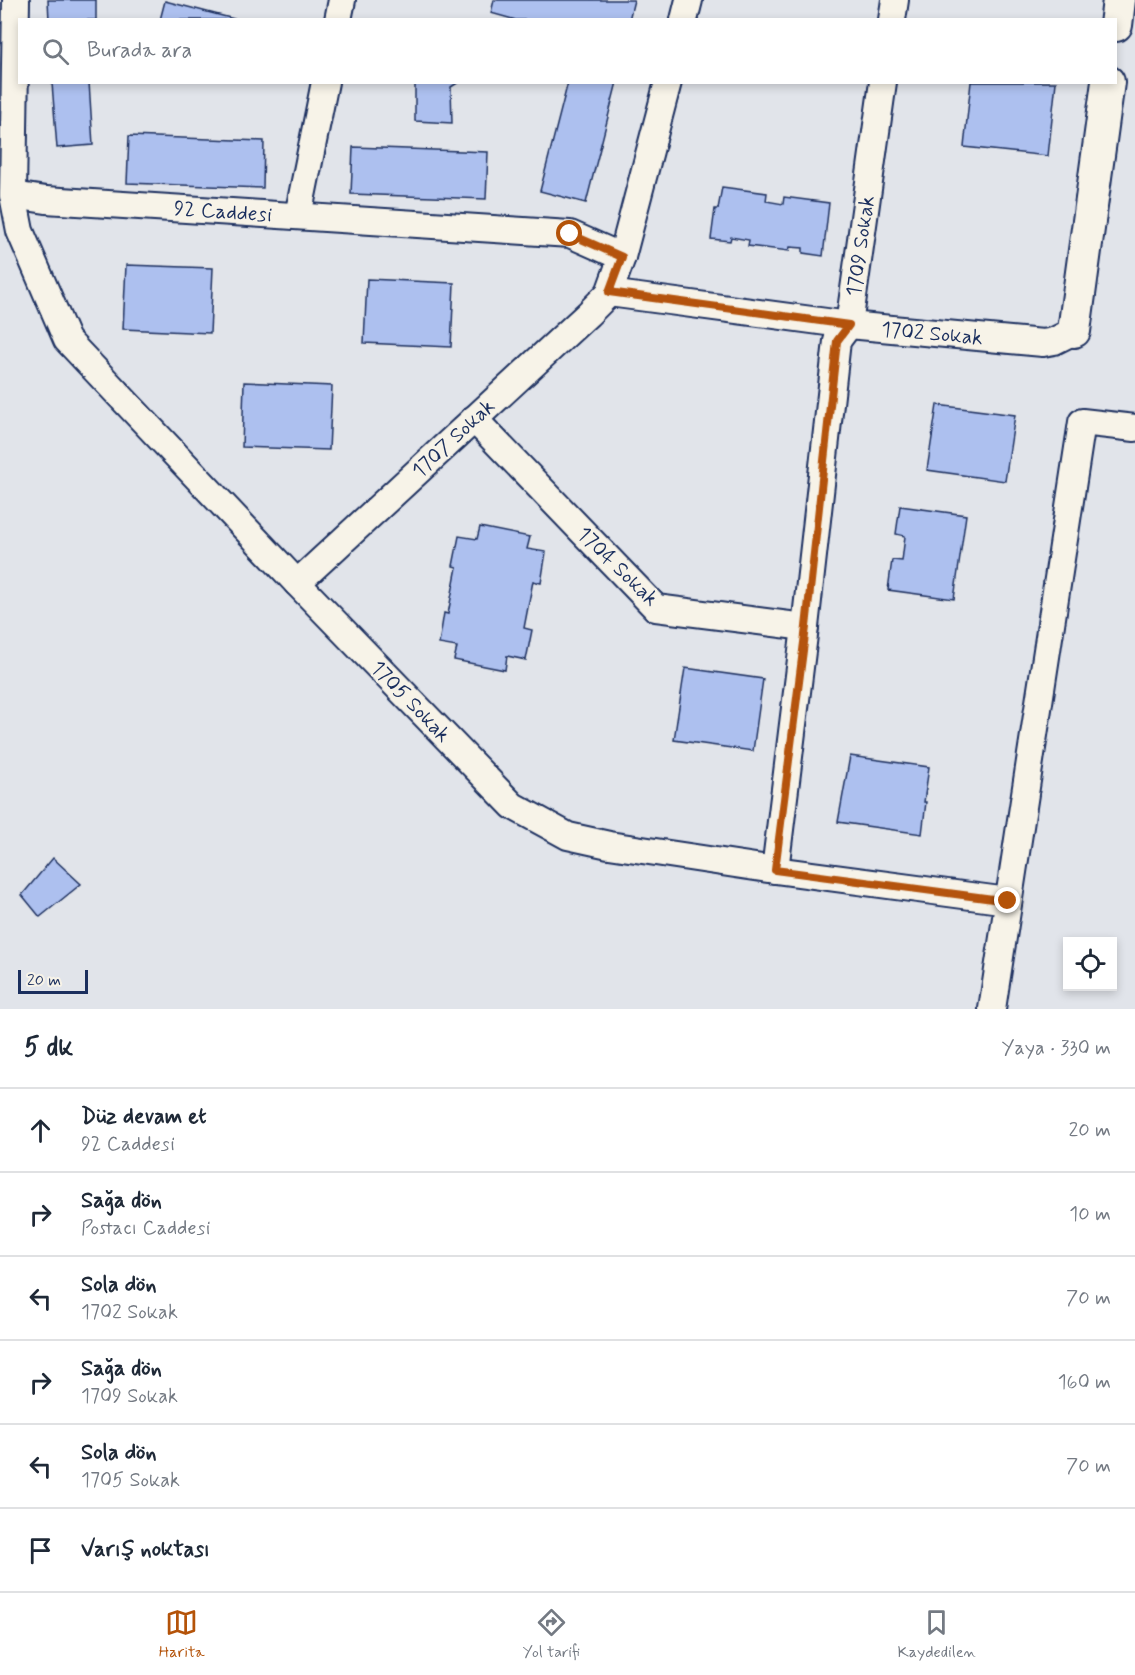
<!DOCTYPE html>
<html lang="tr">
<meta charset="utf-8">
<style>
:root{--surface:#fff;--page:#f6f6f7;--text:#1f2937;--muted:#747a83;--line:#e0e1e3;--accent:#b45309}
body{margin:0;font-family:Mynerve,sans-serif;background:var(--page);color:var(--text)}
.controls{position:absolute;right:18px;bottom:18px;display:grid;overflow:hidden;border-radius:0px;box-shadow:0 3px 9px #0003}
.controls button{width:54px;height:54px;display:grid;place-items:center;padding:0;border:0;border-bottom:2px solid var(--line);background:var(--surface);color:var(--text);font:30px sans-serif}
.scale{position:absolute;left:18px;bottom:15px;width:70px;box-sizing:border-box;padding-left:6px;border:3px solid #1b2f5e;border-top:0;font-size:16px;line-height:21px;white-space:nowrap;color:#1b2f5e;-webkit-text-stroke:4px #f7f3e8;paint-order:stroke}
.stop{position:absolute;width:18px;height:18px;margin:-14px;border:4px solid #b45309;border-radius:50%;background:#fff}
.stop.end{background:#b45309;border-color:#fff;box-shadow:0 2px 6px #0008}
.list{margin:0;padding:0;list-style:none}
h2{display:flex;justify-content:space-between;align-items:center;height:78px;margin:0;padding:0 24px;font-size:26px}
h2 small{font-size:20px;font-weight:400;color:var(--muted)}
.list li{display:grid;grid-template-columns:39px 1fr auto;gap:18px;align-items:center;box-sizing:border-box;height:84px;padding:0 24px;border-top:2px solid var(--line)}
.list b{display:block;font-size:22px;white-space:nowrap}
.list p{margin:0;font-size:20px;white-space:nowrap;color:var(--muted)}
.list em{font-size:20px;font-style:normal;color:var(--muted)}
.icon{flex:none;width:33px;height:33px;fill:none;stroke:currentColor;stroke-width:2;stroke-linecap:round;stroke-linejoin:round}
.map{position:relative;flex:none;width:1135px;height:1009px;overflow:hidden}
.search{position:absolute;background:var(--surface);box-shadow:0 3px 9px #0003;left:18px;right:18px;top:18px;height:66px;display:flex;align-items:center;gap:15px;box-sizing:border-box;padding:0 21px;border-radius:0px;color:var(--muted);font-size:22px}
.sheet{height:582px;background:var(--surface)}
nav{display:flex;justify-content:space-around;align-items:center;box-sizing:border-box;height:84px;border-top:2px solid var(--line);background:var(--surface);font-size:16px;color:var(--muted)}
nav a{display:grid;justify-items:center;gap:3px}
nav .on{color:var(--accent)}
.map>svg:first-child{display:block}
.building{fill:#adc0ef;stroke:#1b2f5e;stroke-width:1.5}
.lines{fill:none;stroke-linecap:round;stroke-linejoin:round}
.minor-casing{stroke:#1b2f5e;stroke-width:30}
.tertiary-casing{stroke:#1b2f5e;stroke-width:36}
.minor{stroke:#f7f3e8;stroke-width:26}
.tertiary{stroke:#f7f3e8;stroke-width:32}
.route{stroke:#b45309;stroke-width:8}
.labels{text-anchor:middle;stroke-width:4.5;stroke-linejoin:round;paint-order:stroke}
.street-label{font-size:21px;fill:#1b2f5e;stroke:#f7f3e8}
</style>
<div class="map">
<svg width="1135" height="1009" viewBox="0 0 1135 1009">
<rect width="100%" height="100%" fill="#e1e4ea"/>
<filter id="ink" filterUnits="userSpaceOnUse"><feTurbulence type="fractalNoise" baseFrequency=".0167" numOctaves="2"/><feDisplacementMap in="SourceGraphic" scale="12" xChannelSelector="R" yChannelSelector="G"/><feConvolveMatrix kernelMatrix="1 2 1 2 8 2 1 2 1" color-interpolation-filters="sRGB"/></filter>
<g filter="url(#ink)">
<g class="building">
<polygon points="48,0 96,0 96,20 49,20"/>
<polygon points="494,0 634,0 629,20 516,20 491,13"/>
<polygon points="165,1 238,20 160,20"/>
<polygon points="89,82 93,145 57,148 52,83"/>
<polygon points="459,82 451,87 452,123 415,121 415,82"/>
<polygon points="568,82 617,82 586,203 540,191"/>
<polygon points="971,82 1056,82 1048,156 964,147"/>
<polygon points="129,136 264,141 263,188 127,183"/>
<polygon points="353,147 488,152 486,199 351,194"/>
<polygon points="722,187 767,193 766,201 783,204 784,197 829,203 823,256 803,253 803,248 790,247 789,251 748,246 749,240 731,237 730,241 711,239 715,209 718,209"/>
<polygon points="126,265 213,268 210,333 123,329"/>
<polygon points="367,279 454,283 451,347 364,343"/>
<polygon points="244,382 332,386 329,450 242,447"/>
<polygon points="937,405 1015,415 1005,481 927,470"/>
<polygon points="900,506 966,515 954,599 888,590 892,560 902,561 905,536 896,534"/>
<polygon points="480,527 530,537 527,549 546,552 541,583 533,581 524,628 532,630 526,660 507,656 505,670 454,660 457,647 439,644 444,613 448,614 457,567 453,566 459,536 477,539"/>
<polygon points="685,668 763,679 753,751 674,740"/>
<polygon points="850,756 929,767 924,802 926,802 922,834 838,822"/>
<polygon points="53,858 81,884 40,917 22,895"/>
</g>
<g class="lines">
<g class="minor-casing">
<g id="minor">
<polyline points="16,0 13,195 46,200 570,234 622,257"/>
<polyline points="338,20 342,0"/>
<polyline points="684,20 689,0"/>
<polyline points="892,20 895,0"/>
<polyline points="13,195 20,231 67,340 297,583 513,806 568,836 609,845 775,870 1008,901"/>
<polyline points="298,216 325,82"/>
<polyline points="609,293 849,325 1043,343 1054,341 1074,331"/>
<polyline points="474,419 656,608 805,627"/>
<polyline points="297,583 588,314 609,293 622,257 668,82"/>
<polyline points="775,870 805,627 837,341 849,325 883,82"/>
<polyline points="992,1009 1082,422 1135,428"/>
</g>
</g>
<g class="tertiary-casing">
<g id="tertiary">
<polyline points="1116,25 1119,0"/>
<polyline points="1074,331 1108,82"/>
</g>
</g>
<use href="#minor" class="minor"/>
<use href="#tertiary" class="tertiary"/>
</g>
</g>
<g class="lines" filter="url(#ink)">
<polyline class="route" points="570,234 622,257 609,292 849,325 837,341 806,627 775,870 1008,901"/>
</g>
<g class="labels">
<g class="street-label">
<text transform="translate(223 211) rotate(4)" y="7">92 Caddesi</text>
<text transform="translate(860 246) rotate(-82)" y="7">1709 Sokak</text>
<text transform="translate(932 333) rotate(5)" y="7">1702 Sokak</text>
<text transform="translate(453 438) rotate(-43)" y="7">1707 Sokak</text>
<text transform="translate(618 566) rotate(44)" y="7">1704 Sokak</text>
<text transform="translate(411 701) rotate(46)" y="7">1705 Sokak</text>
</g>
</g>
</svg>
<div class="controls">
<button><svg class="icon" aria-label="locate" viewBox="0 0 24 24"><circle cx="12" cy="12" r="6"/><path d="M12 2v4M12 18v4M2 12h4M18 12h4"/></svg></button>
</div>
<div class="scale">20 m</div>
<div class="stop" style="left:570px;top:234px"></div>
<div class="stop end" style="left:1008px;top:901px"></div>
<div class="search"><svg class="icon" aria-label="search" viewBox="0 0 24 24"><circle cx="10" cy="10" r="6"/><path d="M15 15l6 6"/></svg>Burada ara</div>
</div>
<section class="sheet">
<h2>5 dk<small>Yaya · 330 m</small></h2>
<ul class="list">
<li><svg class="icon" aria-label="ahead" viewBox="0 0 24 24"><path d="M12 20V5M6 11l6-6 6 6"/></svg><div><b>Düz devam et</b><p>92 Caddesi</p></div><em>20 m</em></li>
<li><svg class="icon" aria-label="right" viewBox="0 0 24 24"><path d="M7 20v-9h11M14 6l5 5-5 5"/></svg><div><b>Sağa dön</b><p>Postacı Caddesi</p></div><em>10 m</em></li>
<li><svg class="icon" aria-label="left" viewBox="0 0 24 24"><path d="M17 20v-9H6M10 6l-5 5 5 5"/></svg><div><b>Sola dön</b><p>1702 Sokak</p></div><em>70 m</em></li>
<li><svg class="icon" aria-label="right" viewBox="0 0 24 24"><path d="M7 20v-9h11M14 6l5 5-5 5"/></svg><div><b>Sağa dön</b><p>1709 Sokak</p></div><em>160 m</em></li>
<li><svg class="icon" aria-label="left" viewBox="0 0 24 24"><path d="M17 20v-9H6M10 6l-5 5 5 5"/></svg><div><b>Sola dön</b><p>1705 Sokak</p></div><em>70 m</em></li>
<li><svg class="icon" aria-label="arrive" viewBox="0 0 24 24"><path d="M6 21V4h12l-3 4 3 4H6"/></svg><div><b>Varış noktası</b></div></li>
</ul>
</section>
<nav>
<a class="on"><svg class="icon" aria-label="map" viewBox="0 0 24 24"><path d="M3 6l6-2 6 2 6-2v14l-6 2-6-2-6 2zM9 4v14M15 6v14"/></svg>Harita</a>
<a><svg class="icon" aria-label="directions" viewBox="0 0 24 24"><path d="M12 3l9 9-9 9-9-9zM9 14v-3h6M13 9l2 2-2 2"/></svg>Yol tarifi</a>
<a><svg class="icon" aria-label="saved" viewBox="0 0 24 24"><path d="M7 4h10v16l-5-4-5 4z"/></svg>Kaydedilen</a>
</nav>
